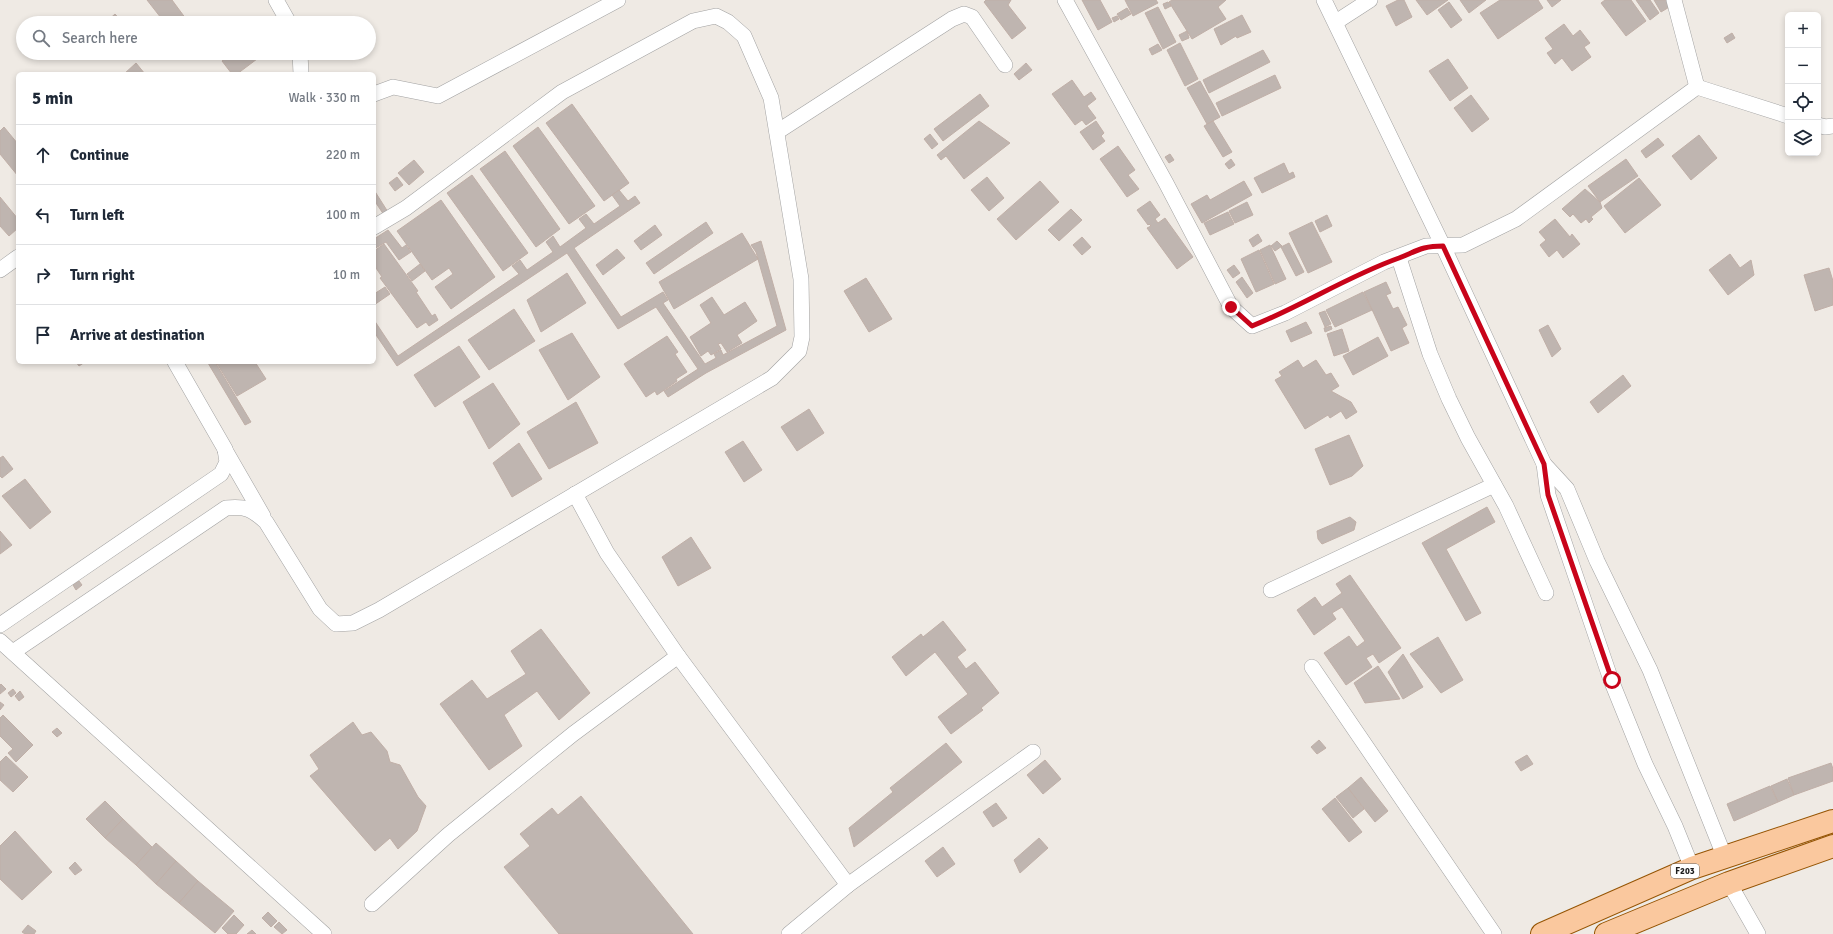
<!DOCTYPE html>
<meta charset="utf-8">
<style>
:root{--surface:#fff;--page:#f2f2f3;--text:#1f2937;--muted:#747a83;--line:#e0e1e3}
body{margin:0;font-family:Signika,sans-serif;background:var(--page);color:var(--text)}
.controls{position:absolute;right:12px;top:12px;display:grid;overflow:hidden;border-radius:6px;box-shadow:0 2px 6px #0003}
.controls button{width:36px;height:36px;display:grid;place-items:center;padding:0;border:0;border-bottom:1px solid var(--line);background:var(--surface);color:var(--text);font:20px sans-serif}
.stop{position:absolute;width:12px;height:12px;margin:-9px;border:3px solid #c8041a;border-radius:50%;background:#fff}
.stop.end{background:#c8041a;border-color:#fff;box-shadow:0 1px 4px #0008}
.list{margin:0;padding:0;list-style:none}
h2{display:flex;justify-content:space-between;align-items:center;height:52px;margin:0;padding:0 16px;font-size:17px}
h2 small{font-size:13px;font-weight:400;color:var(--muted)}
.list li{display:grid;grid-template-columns:26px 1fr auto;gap:12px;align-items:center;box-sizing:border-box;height:60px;padding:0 16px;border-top:1px solid var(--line)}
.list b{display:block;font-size:15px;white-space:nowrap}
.list em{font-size:13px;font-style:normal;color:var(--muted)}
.icon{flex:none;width:22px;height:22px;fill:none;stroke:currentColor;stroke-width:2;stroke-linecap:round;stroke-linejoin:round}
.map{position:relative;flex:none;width:1833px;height:934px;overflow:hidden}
.search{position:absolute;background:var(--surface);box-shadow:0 2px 6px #0003;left:16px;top:16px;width:360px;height:44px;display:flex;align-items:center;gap:10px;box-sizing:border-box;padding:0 14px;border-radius:22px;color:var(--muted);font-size:15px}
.panel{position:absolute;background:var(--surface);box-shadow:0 2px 6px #0003;left:16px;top:72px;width:360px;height:292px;border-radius:6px}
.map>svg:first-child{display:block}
.building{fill:#bfb5b0;stroke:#c0afa7}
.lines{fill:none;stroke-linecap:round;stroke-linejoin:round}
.street-casing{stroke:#a2a2a2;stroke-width:16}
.primary-casing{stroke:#955403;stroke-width:24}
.street{stroke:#fff;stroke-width:15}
.primary{stroke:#fac89e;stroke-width:22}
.route{stroke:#c8041a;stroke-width:5}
.labels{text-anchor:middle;stroke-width:3;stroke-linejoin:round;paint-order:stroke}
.shield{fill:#fff;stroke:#626262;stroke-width:1}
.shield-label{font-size:9px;font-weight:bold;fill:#1e1e1e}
</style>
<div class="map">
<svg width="1833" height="934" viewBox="0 0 1833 934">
<rect width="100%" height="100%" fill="#efeae4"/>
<g class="building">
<polygon points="147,0 172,0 189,23 165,23"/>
<polygon points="986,0 1011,0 1008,5 1026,28 1012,39 984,2"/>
<polygon points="1082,0 1100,0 1112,22 1098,30"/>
<polygon points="1125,0 1156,0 1158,3 1133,16"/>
<polygon points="1172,0 1226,0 1218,7 1226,19 1192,39 1169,2"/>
<polygon points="1398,0 1404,0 1412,17 1396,26 1386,6"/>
<polygon points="1416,0 1448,0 1427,15"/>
<polygon points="1460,0 1486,0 1469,13"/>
<polygon points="1500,0 1538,0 1543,8 1498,39 1480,13"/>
<polygon points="1547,0 1561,0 1552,7"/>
<polygon points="1605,0 1631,0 1646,21 1626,36 1601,3"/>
<polygon points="1636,0 1650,0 1659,13 1650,20"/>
<polygon points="1654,0 1681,0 1661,12"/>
<polygon points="1168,2 1171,6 1165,9 1163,4"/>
<polygon points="1449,2 1462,20 1451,28 1438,10"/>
<polygon points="1158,7 1176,42 1163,49 1145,13"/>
<polygon points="1127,8 1131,14 1121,20 1117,14"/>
<polygon points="115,14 123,23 105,23"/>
<polygon points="1242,15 1251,32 1237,38 1236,36 1221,45 1214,29"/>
<polygon points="1117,16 1119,19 1114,22 1112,18"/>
<polygon points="1564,24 1573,36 1580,30 1590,43 1584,47 1591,57 1572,71 1562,58 1555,64 1547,53 1553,49 1545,38"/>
<polygon points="1187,31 1189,38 1182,41 1179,35"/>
<polygon points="1732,33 1735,38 1727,43 1724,38"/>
<polygon points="1180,43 1198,79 1185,86 1167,50"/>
<polygon points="1158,44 1162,50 1152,55 1149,49"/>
<polygon points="1263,50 1270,62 1209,93 1203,80"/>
<polygon points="232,53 253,53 257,59 237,74 232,74 222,61"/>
<polygon points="1448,59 1468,88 1450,101 1429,71"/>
<polygon points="136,63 145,74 124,74"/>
<polygon points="1026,63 1032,70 1019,80 1014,74"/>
<polygon points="1275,75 1281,88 1222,116 1216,103"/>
<polygon points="1072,80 1084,97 1091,92 1096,99 1087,106 1096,118 1086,125 1082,120 1075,125 1052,94"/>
<polygon points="1200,81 1220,117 1207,124 1187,88"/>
<polygon points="980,94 989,106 943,141 934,129"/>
<polygon points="1471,95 1489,119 1472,132 1454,108"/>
<polygon points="572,104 629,183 604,201 546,123"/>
<polygon points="979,121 1010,143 964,179 946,156 941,160 937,155"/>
<polygon points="1096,121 1104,133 1101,136 1105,141 1093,150 1080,132"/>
<polygon points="1213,121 1232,152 1223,157 1204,126"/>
<polygon points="4,127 18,144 18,176 0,154 0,131"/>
<polygon points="538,127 595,206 569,224 513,146"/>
<polygon points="930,134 938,144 932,149 924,139"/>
<polygon points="1699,135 1717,158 1691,180 1672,156"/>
<polygon points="1658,138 1664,145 1646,158 1641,151"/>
<polygon points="1118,146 1135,170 1128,175 1139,189 1127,197 1100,159"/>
<polygon points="505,151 560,229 536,247 480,169"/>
<polygon points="1170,154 1174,160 1169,163 1165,157"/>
<polygon points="1231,159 1235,165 1229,169 1225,164"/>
<polygon points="1626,159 1638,176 1600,202 1588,186"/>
<polygon points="414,160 424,172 409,185 398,173"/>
<polygon points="1284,163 1289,174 1293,172 1295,177 1262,193 1254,178"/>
<polygon points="472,175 528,253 503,271 447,193"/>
<polygon points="397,177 403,185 395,191 389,183"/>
<polygon points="987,177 1004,198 989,211 971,190"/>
<polygon points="1639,178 1661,205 1625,233 1604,206"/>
<polygon points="1040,181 1059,202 1016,240 997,219"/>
<polygon points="1244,181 1252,195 1202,223 1191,204 1207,195 1210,200"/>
<polygon points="1585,189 1600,202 1602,208 1591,217 1593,219 1589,223 1586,219 1581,223 1573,214 1570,217 1562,209"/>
<polygon points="374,190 388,212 384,215 374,200"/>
<polygon points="619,190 628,201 635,196 640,203 574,248 621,317 663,292 668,300 663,303 705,364 716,358 714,354 721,350 723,355 777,326 756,252 751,245 761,241 786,330 706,373 668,397 664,391 698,369 656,307 618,329 567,253 397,366 374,332 374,320 398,356 519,274 512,266 520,260 527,270 553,252 546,242 553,236 560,247 586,228 579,219 586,214 594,224 620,206 612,195"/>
<polygon points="0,197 18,219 18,228 9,236 0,226"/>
<polygon points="441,200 495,277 451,309 435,287 453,274 449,268 432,280 397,231"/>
<polygon points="1150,201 1160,215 1155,219 1158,223 1165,218 1193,257 1177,269 1147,228 1151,226 1149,224 1148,225 1137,210"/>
<polygon points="1247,202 1253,215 1235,223 1229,211"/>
<polygon points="1071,209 1082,220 1059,241 1048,230"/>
<polygon points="1228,212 1234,224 1210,235 1204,223"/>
<polygon points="1327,215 1332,226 1320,232 1315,221"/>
<polygon points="1555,219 1570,237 1572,234 1580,244 1563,258 1557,250 1549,257 1540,245 1546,240 1539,232"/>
<polygon points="706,222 713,233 654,274 646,263"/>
<polygon points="1312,222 1332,262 1308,273 1289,233"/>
<polygon points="655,225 662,235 641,250 634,241"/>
<polygon points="388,230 402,248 406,245 411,252 399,260 386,242 374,249 374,239"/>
<polygon points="742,233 758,259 674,309 659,282"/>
<polygon points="1258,234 1262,241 1253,247 1249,240"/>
<polygon points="1082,237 1091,247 1082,255 1073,245"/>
<polygon points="1277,241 1282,246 1275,251 1271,246"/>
<polygon points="1289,243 1304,272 1296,276 1281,247"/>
<polygon points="384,244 418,291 416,292 432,316 435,314 438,320 429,326 426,322 417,328 380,278 382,277 374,265 374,251"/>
<polygon points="1270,245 1286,279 1275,284 1260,250"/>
<polygon points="617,249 625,258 603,275 596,265"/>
<polygon points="1259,250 1274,284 1256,292 1241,259"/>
<polygon points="1730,254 1740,268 1751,260 1754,275 1728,295 1709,270"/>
<polygon points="420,264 425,271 412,281 407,274"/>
<polygon points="1234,265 1240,273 1233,278 1227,270"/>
<polygon points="1829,268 1833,281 1833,305 1815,311 1804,275"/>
<polygon points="567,273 586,303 541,332 527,300"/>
<polygon points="1242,277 1253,293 1247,298 1236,282"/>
<polygon points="866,278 892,319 869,332 844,291"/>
<polygon points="1386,282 1391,293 1386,295 1393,309 1398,307 1407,325 1402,328 1409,343 1391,351 1364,292"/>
<polygon points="385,287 390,294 374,305 374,294"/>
<polygon points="1363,292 1372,310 1335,327 1326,310"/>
<polygon points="712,297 724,315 745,302 757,321 737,335 742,343 727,352 721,343 718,344 721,349 711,355 708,351 701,356 690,337 711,323 700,305"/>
<polygon points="514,309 535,341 489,370 468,340"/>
<polygon points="1325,311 1331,324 1325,327 1319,313"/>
<polygon points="1306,322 1312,333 1291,342 1286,331"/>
<polygon points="1548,325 1561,349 1552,357 1539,330"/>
<polygon points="1331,326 1332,329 1325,332 1324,328"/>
<polygon points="1342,329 1349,351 1334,356 1327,334"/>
<polygon points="572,333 600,377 568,400 539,350"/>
<polygon points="667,336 678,352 675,354 687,372 676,379 677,381 657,395 655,391 646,397 624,364"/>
<polygon points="1378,337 1388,356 1353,375 1343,356"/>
<polygon points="459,346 480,377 435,407 414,375"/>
<polygon points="1298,360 1303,368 1316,360 1326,375 1331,373 1339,386 1331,391 1351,402 1357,412 1346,419 1341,411 1330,418 1328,415 1305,429 1275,380 1282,376 1279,372"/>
<polygon points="76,362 85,362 79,366"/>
<polygon points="215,362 251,422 245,425 208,363"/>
<polygon points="216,362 255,362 266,379 237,396"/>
<polygon points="1623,375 1631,386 1598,413 1590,402"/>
<polygon points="493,383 520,424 489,449 463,402"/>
<polygon points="576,402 598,443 549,469 527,432"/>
<polygon points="809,409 824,433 797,451 781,427"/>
<polygon points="1349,435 1363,466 1352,476 1330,485 1315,449"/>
<polygon points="743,441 762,470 744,482 725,452"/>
<polygon points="519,443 542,479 512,497 493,463"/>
<polygon points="3,456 13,469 2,478 0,476 0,458"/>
<polygon points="25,479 51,512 30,529 2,496"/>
<polygon points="1487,507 1495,522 1446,549 1481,613 1466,621 1422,543"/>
<polygon points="1350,517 1356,522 1354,530 1322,544 1318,539 1317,531"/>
<polygon points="0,531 12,545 0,554"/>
<polygon points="691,537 711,568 678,586 662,557"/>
<polygon points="1350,575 1401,648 1379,663 1373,654 1366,658 1372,667 1346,685 1324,653 1349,636 1357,647 1365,641 1342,607 1332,613 1336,619 1314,635 1297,610 1315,597 1322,607 1342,593 1336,584"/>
<polygon points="79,581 82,585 76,590 73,585"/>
<polygon points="943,621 966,650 957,657 966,669 975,662 999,693 981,708 983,710 951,734 938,717 968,694 935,652 906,676 892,657 921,634 923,637"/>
<polygon points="541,629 590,693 559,720 537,691 504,715 522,746 489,770 440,704 472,680 487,699 526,674 511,651"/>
<polygon points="1438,637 1463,680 1441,693 1410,654"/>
<polygon points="1403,654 1423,687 1403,699 1388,672"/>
<polygon points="1378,666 1400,699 1365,703 1354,683"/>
<polygon points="1,684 6,689 0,694 0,685"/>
<polygon points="13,689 16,693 11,697 8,693"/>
<polygon points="20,691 24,697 19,701 15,696"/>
<polygon points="0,702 4,705 0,710"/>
<polygon points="3,715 33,745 16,762 8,753 13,749 0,736 0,718"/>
<polygon points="353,722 362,735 371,732 387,751 390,762 400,765 418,797 426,806 417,831 398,849 390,838 375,851 310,776 319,769 310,755"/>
<polygon points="57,728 62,733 57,737 52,732"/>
<polygon points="1319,740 1326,748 1317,754 1311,747"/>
<polygon points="946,743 962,762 854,847 849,828 893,792 890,788"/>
<polygon points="1527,755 1533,764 1521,771 1515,762"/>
<polygon points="6,756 28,777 13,792 0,780 0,762"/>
<polygon points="1045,760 1061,779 1043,794 1027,775"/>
<polygon points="1831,763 1833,769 1833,781 1794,795 1788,778"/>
<polygon points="1361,777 1388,811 1375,822 1348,788"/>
<polygon points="1787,779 1794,795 1778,802 1771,786"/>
<polygon points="1770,786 1778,802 1734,821 1727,804"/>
<polygon points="1348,788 1364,809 1353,818 1336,797"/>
<polygon points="581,796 693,934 559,934 504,867 530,846 520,834 552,808 558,815"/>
<polygon points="1335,798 1362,832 1349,842 1322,809"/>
<polygon points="105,801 123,819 105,838 86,819"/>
<polygon points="996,803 1007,818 993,827 983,812"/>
<polygon points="123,819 152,847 136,865 105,838"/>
<polygon points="15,831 52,872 22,900 0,879 0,846"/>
<polygon points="1039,838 1048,848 1020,873 1014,860"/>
<polygon points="156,843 176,861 156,884 136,865"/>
<polygon points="943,847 955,864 937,877 925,861"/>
<polygon points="176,861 198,881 179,903 156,884"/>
<polygon points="75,862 82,870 75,875 69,868"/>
<polygon points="198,881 234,911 215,933 179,903"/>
<polygon points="268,912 277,921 271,927 262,918"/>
<polygon points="234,915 244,925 236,934 228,934 222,928"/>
<polygon points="279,922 287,930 282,934 274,927"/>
<polygon points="28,925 36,931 34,934 25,934 22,932"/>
<polygon points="252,930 256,934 247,934"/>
</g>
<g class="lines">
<g class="street-casing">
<g id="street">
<polyline points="276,0 289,23"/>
<polyline points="1065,0 1166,183 1231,307 1252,326 1285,313 1384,262 1426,246 1463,245 1516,219 1697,87"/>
<polyline points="1324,0 1443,246 1544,464 1567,489 1597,561 1650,670 1725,858"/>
<polyline points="1674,0 1697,87"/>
<polyline points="1336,22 1370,0"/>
<polyline points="300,53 301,74"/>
<polyline points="1697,87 1788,116"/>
<polyline points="374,94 393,87 438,96 618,0"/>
<polyline points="1818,125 1825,127 1833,126"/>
<polyline points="777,132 952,19 964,14 972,17 1005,65"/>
<polyline points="1399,258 1430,354 1449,399 1468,438 1506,506 1546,593"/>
<polyline points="0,270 18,257"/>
<polyline points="225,450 263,516"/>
<polyline points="1544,464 1548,495 1611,680 1645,764 1675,826 1692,868"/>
<polyline points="575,494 607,553 678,656 848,885"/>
<polyline points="1271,590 1494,485"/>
<polyline points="0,625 221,474 227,462 225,449 175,362"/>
<polyline points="0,641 324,934"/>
<path d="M 13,652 L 226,508 C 246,506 252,509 266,522 L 320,609 L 336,624 L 353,623 L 379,610 L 772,378 L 799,351 L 802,337 L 801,279 L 771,98 L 744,36 L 728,22 L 716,16 L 693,21 L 562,92 L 406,208 L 374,227"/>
<polyline points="1312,667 1494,934"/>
<polyline points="1729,883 1758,934"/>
<polyline points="372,904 448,835 573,734 678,656"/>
<polyline points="789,934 848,885 1033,752"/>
</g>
</g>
<g class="primary-casing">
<g id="primary">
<polyline points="1542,934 1692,868 1833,821"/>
<polyline points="1606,934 1729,883 1833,846"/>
</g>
</g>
<use href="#street" class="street"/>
<use href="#primary" class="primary"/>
</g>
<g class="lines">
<path class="route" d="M 1231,307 L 1252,326 C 1302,306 1348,276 1399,258 C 1417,251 1422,246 1443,246 L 1544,464 L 1548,495 L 1612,680"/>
</g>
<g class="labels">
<rect class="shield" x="1671" y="864" width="28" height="14" rx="3"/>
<g class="shield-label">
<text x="1685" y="874">F203</text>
</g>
</g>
</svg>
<div class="controls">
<button>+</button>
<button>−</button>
<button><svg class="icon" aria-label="locate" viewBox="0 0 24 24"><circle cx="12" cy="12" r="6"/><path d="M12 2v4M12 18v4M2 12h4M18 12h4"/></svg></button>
<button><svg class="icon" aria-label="layers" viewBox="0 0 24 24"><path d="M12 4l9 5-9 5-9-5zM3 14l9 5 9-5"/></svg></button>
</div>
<div class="stop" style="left:1612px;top:680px"></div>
<div class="stop end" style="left:1231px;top:307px"></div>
<div class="search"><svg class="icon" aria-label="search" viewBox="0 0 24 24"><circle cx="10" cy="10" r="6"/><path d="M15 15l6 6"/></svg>Search here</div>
<section class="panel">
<h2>5 min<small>Walk · 330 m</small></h2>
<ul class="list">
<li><svg class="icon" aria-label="ahead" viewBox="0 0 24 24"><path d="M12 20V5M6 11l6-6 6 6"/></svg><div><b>Continue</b></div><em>220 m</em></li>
<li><svg class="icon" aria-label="left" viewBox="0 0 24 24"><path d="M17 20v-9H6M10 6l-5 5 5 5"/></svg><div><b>Turn left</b></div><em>100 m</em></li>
<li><svg class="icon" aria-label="right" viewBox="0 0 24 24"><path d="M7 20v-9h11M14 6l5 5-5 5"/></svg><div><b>Turn right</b></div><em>10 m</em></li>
<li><svg class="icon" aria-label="arrive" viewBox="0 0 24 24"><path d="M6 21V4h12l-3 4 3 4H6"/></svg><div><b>Arrive at destination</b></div></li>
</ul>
</section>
</div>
